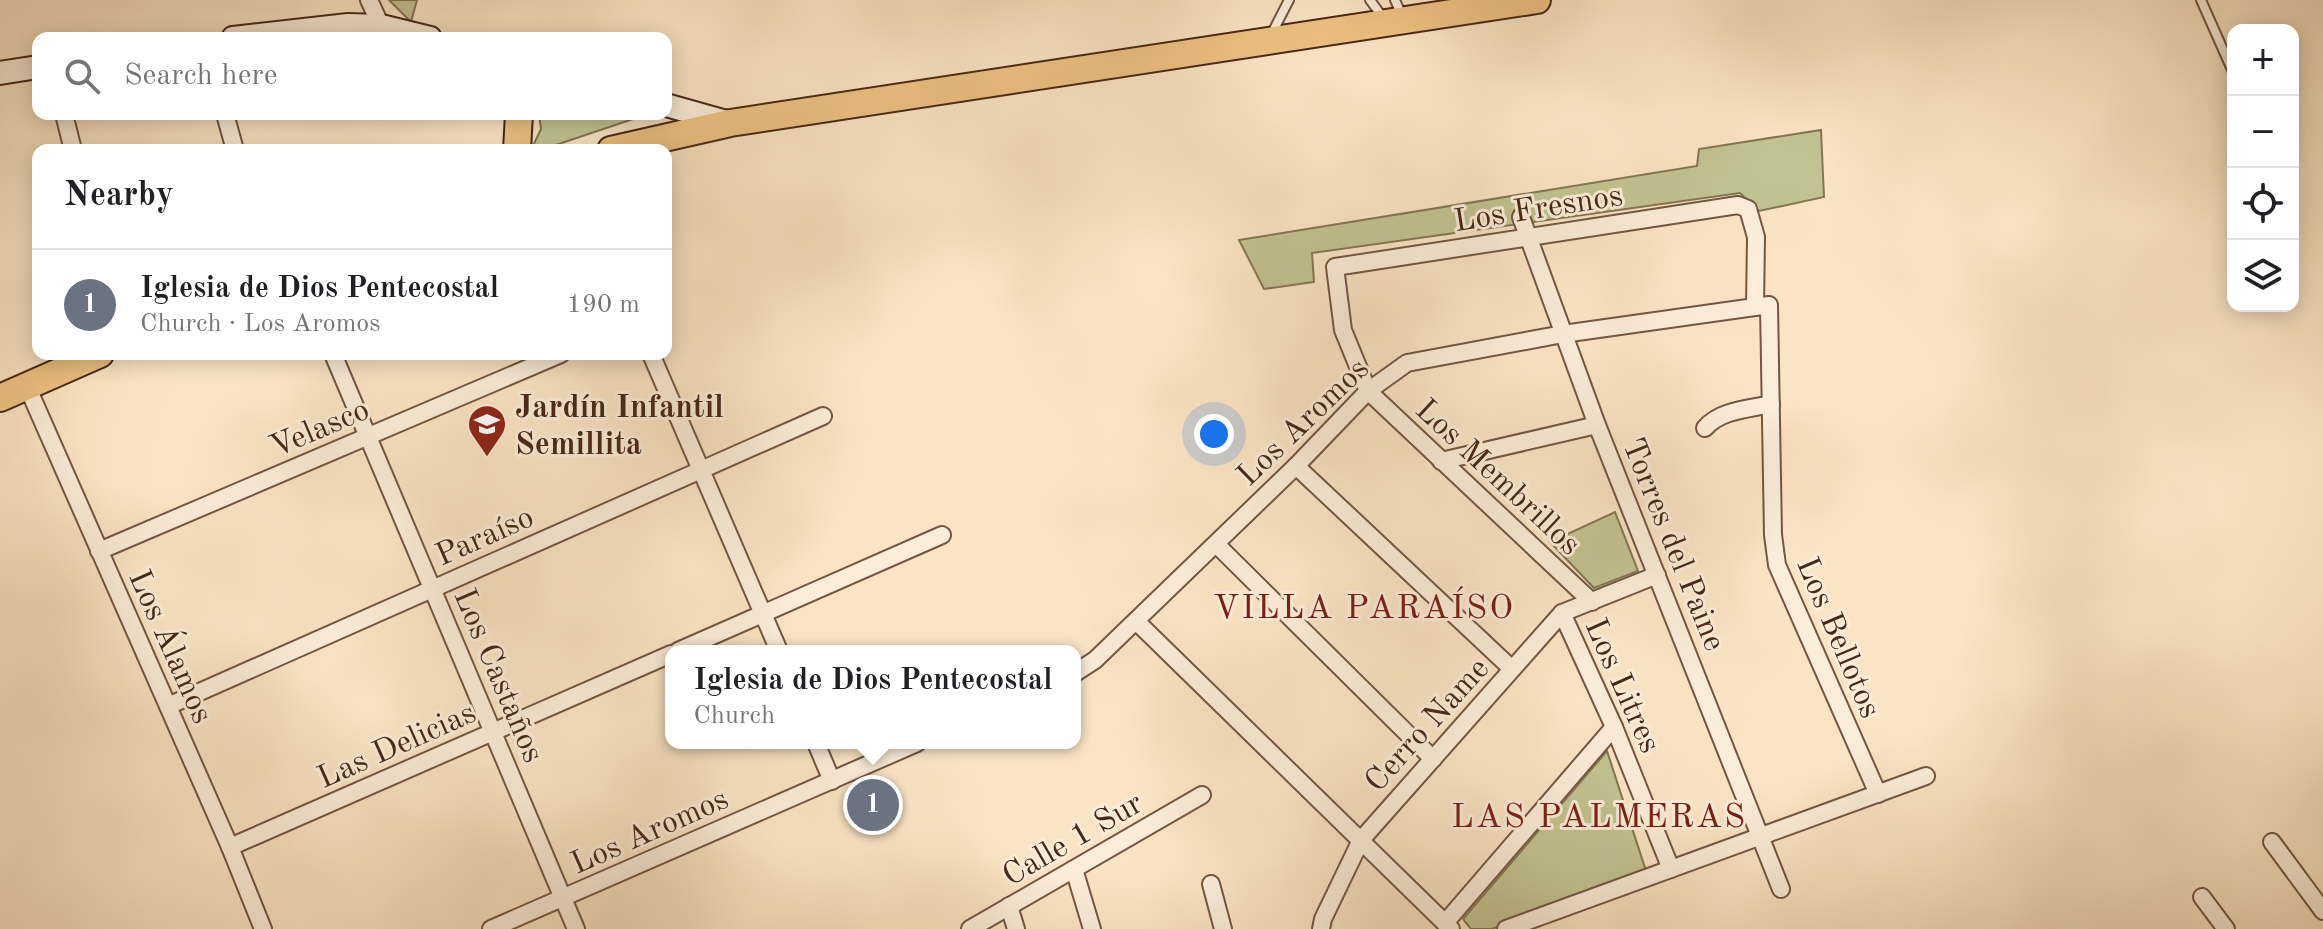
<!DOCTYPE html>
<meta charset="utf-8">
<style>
:root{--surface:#fff;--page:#f6f6f6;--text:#202124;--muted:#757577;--line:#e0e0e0;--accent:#0f766e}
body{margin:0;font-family:"Old Standard TT",serif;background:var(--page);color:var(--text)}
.controls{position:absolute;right:24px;top:24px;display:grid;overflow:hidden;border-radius:16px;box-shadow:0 4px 20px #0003}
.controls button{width:72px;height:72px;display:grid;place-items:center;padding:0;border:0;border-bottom:2px solid var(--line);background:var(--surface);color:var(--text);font:40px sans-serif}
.you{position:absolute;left:1214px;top:434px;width:28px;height:28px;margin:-20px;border:6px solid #fff;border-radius:50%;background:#1a73e8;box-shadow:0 0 0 12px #1a73e833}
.badge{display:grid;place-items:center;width:52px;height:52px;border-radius:50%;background:var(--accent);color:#fff;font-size:26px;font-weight:700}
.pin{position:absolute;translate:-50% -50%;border:4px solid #fff;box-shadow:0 2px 8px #0006}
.popup{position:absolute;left:665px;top:645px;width:416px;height:104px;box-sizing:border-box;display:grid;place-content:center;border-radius:16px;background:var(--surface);filter:drop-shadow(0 2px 6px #0005);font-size:26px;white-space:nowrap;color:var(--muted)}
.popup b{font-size:30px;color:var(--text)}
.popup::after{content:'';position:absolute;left:50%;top:100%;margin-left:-16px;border:16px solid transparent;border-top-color:var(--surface)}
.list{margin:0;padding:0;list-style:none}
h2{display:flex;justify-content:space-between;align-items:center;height:104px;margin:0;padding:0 32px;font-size:34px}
h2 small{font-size:26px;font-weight:400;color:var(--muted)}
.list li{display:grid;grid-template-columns:52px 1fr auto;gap:24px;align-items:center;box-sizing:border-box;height:112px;padding:0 32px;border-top:2px solid var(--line)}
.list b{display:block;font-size:30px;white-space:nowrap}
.list p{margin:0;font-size:26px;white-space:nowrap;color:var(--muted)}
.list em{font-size:26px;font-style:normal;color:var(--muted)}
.icon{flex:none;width:44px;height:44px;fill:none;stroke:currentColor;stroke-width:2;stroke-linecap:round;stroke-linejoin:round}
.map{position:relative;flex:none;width:2323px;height:929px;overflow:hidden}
.search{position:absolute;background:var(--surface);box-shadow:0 4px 20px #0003;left:32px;top:32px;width:640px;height:88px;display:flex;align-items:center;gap:20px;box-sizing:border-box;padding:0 28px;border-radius:16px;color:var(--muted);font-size:30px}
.panel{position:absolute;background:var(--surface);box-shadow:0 4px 20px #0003;left:32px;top:144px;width:640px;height:216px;border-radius:16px}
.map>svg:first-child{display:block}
.green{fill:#c2c391;stroke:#847554;stroke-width:2}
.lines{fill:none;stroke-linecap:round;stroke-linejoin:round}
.service-casing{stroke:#745642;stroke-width:12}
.minor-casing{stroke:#745642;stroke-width:20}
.secondary-casing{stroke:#472717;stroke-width:26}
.primary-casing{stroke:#472717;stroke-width:30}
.service{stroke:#fcedd9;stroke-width:8}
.minor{stroke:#fcedd9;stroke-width:16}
.secondary{stroke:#fcedd9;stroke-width:22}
.primary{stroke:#eec282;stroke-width:26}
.labels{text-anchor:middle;stroke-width:6;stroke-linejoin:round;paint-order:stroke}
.street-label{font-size:32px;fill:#472717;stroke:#fcedd9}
.poi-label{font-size:32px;font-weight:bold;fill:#472717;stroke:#fcedd9;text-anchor:start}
.neighbourhood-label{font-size:34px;letter-spacing:2px;fill:#7a1f14;stroke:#fcedd9}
</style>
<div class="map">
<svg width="2323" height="929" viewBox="0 0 2323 929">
<rect width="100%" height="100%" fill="#fbe4c4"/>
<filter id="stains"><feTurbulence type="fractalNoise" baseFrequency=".0025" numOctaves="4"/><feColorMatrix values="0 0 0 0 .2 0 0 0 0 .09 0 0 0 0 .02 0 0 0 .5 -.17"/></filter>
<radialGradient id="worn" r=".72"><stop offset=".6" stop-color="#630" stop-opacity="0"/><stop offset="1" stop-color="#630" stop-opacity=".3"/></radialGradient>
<g class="green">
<polygon points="389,0 417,0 411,22"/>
<polygon points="539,114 648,114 541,150 531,150 541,129"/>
<polygon points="1821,130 1824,197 1759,211 1740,193 1312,253 1314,282 1264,289 1239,240 1697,166 1699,149"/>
<polygon points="1615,512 1638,571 1594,588 1550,542"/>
<polygon points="1607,751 1646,871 1492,929 1471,929 1463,919"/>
</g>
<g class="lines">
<g class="service-casing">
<g id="service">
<polyline points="1370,0 1384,19"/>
<polyline points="1395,0 1403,18"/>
<polyline points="2201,0 2233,72"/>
<polyline points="1271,35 1289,0"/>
</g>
</g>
<g class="minor-casing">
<g id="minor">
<polyline points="369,0 381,26"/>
<polyline points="64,114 73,150"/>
<polyline points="225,114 235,150"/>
<polyline points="1521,217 1597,425 1781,889"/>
<polyline points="333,354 576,929"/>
<polyline points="651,354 779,651"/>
<polyline points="27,386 230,847 263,929"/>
<path d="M 1705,428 C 1720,410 1749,409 1771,404"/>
<polyline points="1441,461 1597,425"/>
<polyline points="1296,466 1512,669"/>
<polyline points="1216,544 1433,759"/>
<polyline points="99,551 561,354"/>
<polyline points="1592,602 1368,391 1343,330 1335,267 1738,205 1748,209 1756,237 1755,307"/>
<polyline points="1562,613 1614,727 1671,869"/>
<polyline points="1136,621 1451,929"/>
<polyline points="678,651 942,535"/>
<polyline points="1075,673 1095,660 1296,466 1368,391 1407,363 1563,334 1769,305 1773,535 1777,565 1878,794"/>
<polyline points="168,706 823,416"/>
<polyline points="816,743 832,781"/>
<polyline points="2272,842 2323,911"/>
<polyline points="230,847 671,654"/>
<polyline points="1074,869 1092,929"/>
<polyline points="1211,884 1223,929"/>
<polyline points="2202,897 2226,929"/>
<polyline points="1009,906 1016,929"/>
<polyline points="1445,923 1614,727"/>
<polyline points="491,929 917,743"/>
<polyline points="970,929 1202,795"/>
<polyline points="1321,929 1323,919 1361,840 1562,613 1657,575"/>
<polyline points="1506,929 1926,776"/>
</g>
</g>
<g class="secondary-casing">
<g id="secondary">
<polyline points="233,38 348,25 381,26 430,38"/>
<polyline points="0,73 38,67"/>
<polyline points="666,105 730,123"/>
</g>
</g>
<g class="primary-casing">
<g id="primary">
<polyline points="517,150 519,114"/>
<polyline points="611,150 730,123 1537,0"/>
<polyline points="0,398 100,354"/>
</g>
</g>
<use href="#service" class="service"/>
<use href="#minor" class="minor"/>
<use href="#secondary" class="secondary"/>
<use href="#primary" class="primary"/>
</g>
<defs>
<g id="school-pin" transform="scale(2)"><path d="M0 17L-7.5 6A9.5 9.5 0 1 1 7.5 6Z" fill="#8f2418" stroke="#fcedd9"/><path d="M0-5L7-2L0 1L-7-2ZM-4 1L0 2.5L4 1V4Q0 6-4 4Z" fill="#fff"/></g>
</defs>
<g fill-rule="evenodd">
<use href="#school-pin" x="487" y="424"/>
</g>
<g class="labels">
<g class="street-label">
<text transform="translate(1538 207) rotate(-9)" y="11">Los Fresnos</text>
<text transform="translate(1302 421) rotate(-44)" y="11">Los Aromos</text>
<text transform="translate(319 427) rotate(-23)" y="11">Velasco</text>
<text transform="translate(1499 476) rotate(43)" y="11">Los Membrillos</text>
<text transform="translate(484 535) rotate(-24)" y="11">Paraíso</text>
<text transform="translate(1675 544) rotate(68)" y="11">Torres del Paine</text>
<text transform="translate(1840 637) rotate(67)" y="11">Los Bellotos</text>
<text transform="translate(172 646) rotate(66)" y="11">Los Álamos</text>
<text transform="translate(500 675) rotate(67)" y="11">Los Castaños</text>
<text transform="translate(1624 685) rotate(66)" y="11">Los Litres</text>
<text transform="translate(1426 724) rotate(-48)" y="11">Cerro Name</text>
<text transform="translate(396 744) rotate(-24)" y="11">Las Delicias</text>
<text transform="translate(649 830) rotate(-24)" y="11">Los Aromos</text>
<text transform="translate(1072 838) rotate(-30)" y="11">Calle 1 Sur</text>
</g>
<g class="poi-label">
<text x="515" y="417">Jardín Infantil<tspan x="515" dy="37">Semillita</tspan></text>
</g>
<g class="neighbourhood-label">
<text x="1364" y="618">VILLA PARAÍSO</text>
<text x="1599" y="827">LAS PALMERAS</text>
</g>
</g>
<rect width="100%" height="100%" filter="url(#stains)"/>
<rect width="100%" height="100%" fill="url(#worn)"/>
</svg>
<div class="controls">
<button>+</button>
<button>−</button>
<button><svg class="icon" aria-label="locate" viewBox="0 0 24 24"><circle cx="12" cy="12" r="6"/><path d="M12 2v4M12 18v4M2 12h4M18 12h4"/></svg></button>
<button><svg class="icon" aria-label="layers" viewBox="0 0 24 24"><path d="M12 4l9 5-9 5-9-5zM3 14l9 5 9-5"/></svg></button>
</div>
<div class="you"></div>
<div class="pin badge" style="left:873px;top:805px;background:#6b7280">1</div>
<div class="popup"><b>Iglesia de Dios Pentecostal</b>Church</div>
<div class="search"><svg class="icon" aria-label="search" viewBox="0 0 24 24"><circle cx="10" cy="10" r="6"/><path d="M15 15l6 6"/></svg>Search here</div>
<section class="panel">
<h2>Nearby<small></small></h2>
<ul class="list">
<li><span class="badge" style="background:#6b7280">1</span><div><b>Iglesia de Dios Pentecostal</b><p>Church · Los Aromos</p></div><em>190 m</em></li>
</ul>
</section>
</div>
